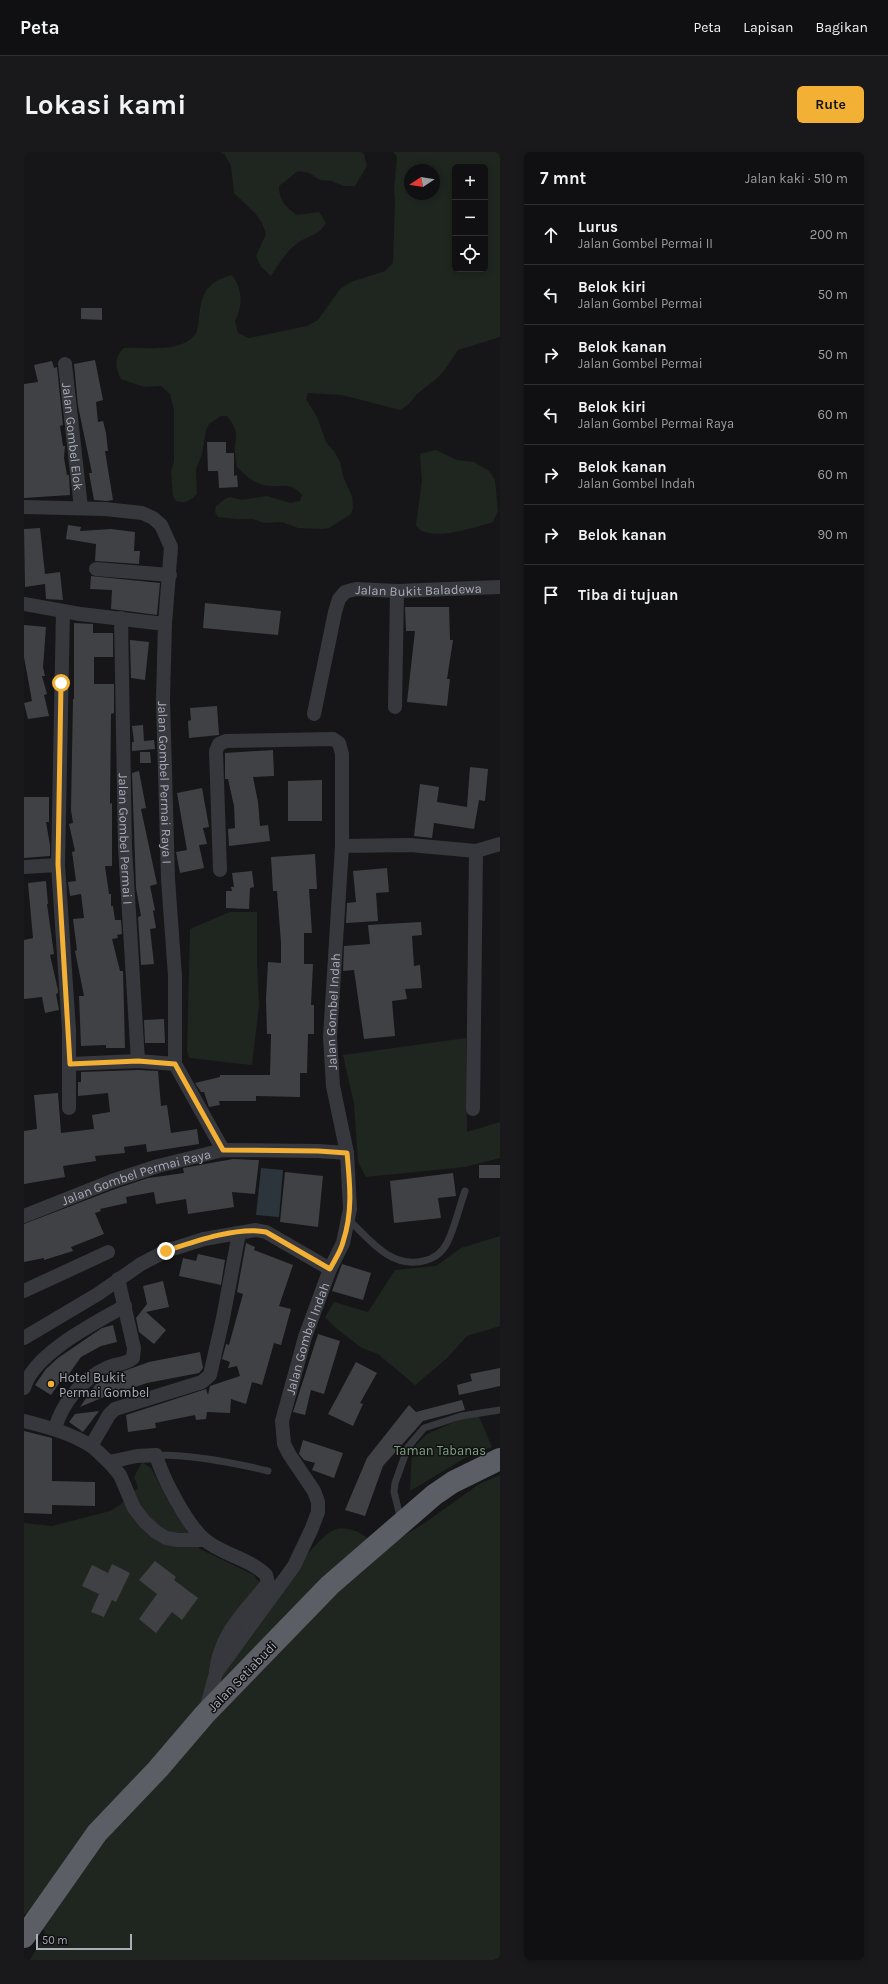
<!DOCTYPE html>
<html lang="id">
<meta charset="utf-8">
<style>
:root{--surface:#101012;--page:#19191b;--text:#f1f3f6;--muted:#9c9d9f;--line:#303032;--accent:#f2b134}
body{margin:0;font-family:Karla,sans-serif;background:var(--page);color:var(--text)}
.controls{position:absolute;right:12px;top:12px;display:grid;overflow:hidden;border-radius:6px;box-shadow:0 2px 6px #0003}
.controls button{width:36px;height:36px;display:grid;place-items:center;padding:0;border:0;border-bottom:1px solid var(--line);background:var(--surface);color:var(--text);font:20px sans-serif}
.compass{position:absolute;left:380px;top:12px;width:36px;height:36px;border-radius:50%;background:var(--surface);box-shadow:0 2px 6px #0003;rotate:258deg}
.scale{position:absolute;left:12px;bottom:10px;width:96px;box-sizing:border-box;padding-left:4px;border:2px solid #a8adb8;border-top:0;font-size:11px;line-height:14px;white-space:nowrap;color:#a8adb8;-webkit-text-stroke:3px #111113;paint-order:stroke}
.stop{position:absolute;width:12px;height:12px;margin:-9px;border:3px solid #f2b134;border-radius:50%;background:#fff}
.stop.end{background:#f2b134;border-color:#fff;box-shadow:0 1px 4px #0008}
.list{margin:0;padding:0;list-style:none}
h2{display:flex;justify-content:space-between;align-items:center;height:52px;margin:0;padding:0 16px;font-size:17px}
h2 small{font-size:13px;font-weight:400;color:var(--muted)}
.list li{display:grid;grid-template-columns:26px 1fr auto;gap:12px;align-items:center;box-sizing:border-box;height:60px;padding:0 16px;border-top:1px solid var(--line)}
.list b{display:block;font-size:15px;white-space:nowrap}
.list p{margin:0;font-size:13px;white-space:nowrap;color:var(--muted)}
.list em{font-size:13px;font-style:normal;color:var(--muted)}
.icon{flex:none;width:22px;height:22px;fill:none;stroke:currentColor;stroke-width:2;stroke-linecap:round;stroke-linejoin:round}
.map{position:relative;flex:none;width:476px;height:1808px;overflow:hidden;border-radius:6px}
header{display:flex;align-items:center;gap:24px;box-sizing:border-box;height:56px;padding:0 20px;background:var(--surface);border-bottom:1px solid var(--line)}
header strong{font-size:19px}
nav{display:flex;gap:22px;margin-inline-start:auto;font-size:14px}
.intro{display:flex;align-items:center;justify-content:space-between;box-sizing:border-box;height:96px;padding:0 24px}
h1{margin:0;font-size:28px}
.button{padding:10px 18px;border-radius:6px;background:var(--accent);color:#111;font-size:14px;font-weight:700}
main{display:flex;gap:24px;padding:0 24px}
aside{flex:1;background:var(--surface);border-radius:6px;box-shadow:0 2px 6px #0003}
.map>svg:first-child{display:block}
.green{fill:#1e261f;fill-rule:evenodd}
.water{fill:#2c353c}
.building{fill:#404145}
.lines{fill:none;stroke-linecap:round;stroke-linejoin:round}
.service{stroke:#37383d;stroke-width:7}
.minor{stroke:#37383d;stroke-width:14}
.trunk{stroke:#5b5e65;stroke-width:22}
.route{stroke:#f2b134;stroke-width:5}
.poi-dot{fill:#f2b134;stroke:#111113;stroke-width:1.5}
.labels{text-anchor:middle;stroke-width:3;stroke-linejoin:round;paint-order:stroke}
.street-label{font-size:13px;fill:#a8adb8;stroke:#111113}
.poi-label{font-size:13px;fill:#a8adb8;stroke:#111113;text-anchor:start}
.park-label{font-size:13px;fill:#7fa381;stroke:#111113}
</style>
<header>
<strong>Peta</strong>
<nav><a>Peta</a><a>Lapisan</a><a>Bagikan</a></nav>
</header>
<div class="intro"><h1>Lokasi kami</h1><a class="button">Rute</a></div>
<main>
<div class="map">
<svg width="476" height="1808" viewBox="0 0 476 1808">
<rect width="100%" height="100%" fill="#161618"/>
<g class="green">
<path d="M 197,0 L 337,0 L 340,2 L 343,14 L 331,34 L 319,34 L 308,29 L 296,28 L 285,21 L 274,19 L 255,34 C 255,48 261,55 273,63 L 295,60 L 302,71 C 294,84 288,82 275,90 C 263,98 255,112 247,124 L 237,115 L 232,104 L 242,82 L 238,71 L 231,61 L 210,41 L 207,14 L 201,3 Z"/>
<path d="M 369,0 L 476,0 L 476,185 L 434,198 L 420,219 L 411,228 L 393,242 L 385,252 L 376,258 L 318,243 L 284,241 L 282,247 L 293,265 L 302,290 L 310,299 L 316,310 L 320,327 L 328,344 L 329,356 L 327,362 L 305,376 L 299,377 L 274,376 L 258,370 L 240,371 L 229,367 L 211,367 L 194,365 L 191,360 L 192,354 L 201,347 L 206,345 L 218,348 L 243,344 L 266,351 L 276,349 L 278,343 C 265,328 255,337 239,333 C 228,330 221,323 213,315 C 212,309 210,298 211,293 C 214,281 211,273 203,264 L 197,264 L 185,272 L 182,278 L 178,302 L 172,317 L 173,342 C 166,349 161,352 152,349 L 149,344 L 147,320 L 150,309 L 150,258 L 146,242 L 137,234 L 120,235 L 97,227 C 91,216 90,204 100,196 C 124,194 157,203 173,180 C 178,150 174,132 208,123 C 219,139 219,152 211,169 L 214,181 L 225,186 L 283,174 L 294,168 L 316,137 L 327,130 L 361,119 L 369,111 L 371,49 L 370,37 L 373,5 ZM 431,15 L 461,15 L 461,117 L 431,117 ZM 386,18 L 410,18 L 410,42 L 386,42 Z"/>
<path d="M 412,298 L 433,308 L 450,310 L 465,319 L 471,328 L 474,359 L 469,370 C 452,375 402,392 392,373 L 398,329 L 396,302 Z"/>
<polygon points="206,760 233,760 233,809 235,854 228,913 165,906 163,899 166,777"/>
<polygon points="442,886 443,980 476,970 476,1006 441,1015 342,1025 334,1010 330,952 319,903"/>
<polygon points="476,1084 476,1174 443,1184 422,1207 391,1233 354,1202 338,1196 313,1177 301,1165 310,1150 344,1160 371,1118 412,1114 437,1096"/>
<polygon points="453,1260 468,1295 441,1306 386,1339 388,1297 403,1282"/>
<path d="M 118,1310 L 127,1316 L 149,1358 L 176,1397 L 230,1423 L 233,1428 L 255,1440 C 266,1424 292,1387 310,1378 C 316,1375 327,1377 334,1380 C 342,1384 351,1392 359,1397 L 405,1368 L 455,1332 L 476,1323 L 476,1806 L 469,1808 L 6,1808 L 20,1783 L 21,1779 L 1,1762 L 0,1763 L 0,1371 L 28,1374 L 86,1359 L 96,1353 L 114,1336 L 110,1325 Z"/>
</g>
<polygon class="water" points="237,1016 259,1018 255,1065 232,1063"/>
<g class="building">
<polygon points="57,156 78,156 78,168 57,167"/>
<polygon points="71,208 79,248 72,250 74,270 79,269 82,281 84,299 81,299 89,348 83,349 70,348 65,321 68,321 54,254 50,212"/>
<polygon points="28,209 30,216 33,215 39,273 36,274 39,294 41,294 40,306 43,323 45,323 46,343 0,346 0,232 14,230 10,213"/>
<polygon points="183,290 202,290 202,301 210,301 210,324 213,323 214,335 195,336 194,319 184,319"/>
<polygon points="44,373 57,375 56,379 87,377 111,380 110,399 116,399 115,412 71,409 72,392 42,387"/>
<polygon points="16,376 21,422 36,420 39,448 22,447 21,432 1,435 0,377"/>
<polygon points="67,424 136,431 133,463 87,457 88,438 66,437"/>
<polygon points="181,451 257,459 254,483 179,476"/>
<polygon points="381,455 425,455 426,488 429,488 423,527 426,527 423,554 383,550 391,479 382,479"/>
<polygon points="50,471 69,472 69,481 89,481 89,505 70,505 70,532 90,532 90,561 87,562 86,652 88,651 88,714 81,714 85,742 87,742 87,754 89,754 91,768 97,768 98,782 93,783 94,786 88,787 96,819 99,819 101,896 82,896 82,893 57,894 55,844 60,844 51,799 53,798 49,767 60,766 57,742 46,744 44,730 52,729 48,700 51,699 45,672 49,671 47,658 49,547 50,547"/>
<polygon points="0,473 22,475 19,515 21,524 18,524 23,542 20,543 25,564 4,567 0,551 8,549 0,505"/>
<polygon points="106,488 125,490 121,528 107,526"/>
<polygon points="193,554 195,583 165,586 164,569 167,568 166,556"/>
<polygon points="119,573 120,589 130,588 131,597 108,599 108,590 110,590 108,574"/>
<polygon points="249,598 250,624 229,625 234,650 236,674 244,673 246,689 205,694 204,677 211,676 210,654 204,627 201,627 201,601"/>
<polygon points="116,600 126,600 127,611 116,611"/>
<polygon points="446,615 464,617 461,649 455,648 450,677 410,671 408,686 390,684 396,632 415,635 413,650 443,655"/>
<polygon points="115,619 122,656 117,657 133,732 126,734 131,758 129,759 132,776 126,777 130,812 117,813 114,765 117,764 112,736 108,621"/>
<polygon points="298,628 298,669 264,669 264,629"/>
<polygon points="178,636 185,675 179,676 183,692 175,693 180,716 156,721 152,700 163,698 153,641"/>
<polygon points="0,645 25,645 25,670 22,670 26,693 26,704 0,706"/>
<polygon points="291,702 293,737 285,737 288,781 280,781 280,812 289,812 287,853 290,853 290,882 284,882 283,921 276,921 276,945 232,944 232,949 195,949 196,953 185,955 180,940 177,940 171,931 196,925 196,923 246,923 247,882 243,882 242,847 244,810 257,811 257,791 253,739 249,739 247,705"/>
<polygon points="363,716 365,740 352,741 354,769 322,771 323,751 332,750 329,719"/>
<polygon points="228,719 230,735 226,736 225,757 202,756 202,739 208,739 207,735 210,735 208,721"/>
<polygon points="22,729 24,752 23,752 30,802 26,803 34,838 34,841 32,842 35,858 21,861 18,845 0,847 0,788 9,786 4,731"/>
<polygon points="397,770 398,783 388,784 390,814 396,813 398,836 381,837 383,847 368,849 371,884 340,887 330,818 319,819 320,794 346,792 344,773"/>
<polygon points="140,867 141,891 121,891 120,868"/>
<polygon points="114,918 134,919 137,954 143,953 147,981 173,977 175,992 123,1000 122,992 100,995 101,1001 71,1004 72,1009 39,1014 41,1025 0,1032 0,979 13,977 10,943 34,941 37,981 70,977 68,963 86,960 84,941 54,944 54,930 57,930 57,920"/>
<polygon points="209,1007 235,1008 231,1042 208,1040 210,1055 164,1062 162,1047 132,1052 130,1040 102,1045 103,1051 76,1057 77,1059 71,1061 80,1082 47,1095 49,1099 20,1108 20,1106 0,1110 0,1072 91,1037 124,1026 160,1021 159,1016"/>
<rect x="455" y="1013" width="21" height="13"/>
<polygon points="261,1020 299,1024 294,1075 256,1070"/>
<polygon points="429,1021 432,1044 414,1046 417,1066 370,1071 366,1029"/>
<polygon points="222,1091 231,1095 230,1098 269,1113 255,1154 267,1157 257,1193 250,1191 238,1233 228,1230 222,1252 207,1247 206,1261 183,1260 182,1267 172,1268 171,1263 131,1271 132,1276 104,1280 102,1263 182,1237 184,1243 186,1234 216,1224 213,1214 204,1216 206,1210 198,1207 202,1192 205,1193 219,1142 213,1140"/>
<polygon points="174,1102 201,1108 197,1133 155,1124 159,1106 172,1109"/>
<polygon points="318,1112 347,1121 339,1148 308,1139"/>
<polygon points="139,1129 145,1155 122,1160 142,1178 130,1192 115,1180 112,1166 123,1152 119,1134"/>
<polygon points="89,1173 93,1190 77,1194 57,1205 40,1229 38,1227 27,1243 11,1233 22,1217 34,1206 78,1176"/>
<polygon points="294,1182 316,1189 300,1242 287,1238 281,1263 269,1260"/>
<polygon points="176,1200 179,1216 175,1221 123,1231 99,1239 99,1237 56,1255 71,1233 86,1224 125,1210"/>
<polygon points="332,1210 353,1221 336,1251 339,1252 329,1274 304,1262"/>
<polygon points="476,1216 476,1234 435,1243 433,1233 448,1229 446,1222"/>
<polygon points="438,1248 441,1258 399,1269 359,1314 341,1364 321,1358 343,1306 385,1253 392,1260"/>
<polygon points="75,1259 59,1280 45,1270 51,1262"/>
<polygon points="0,1279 28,1286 28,1329 71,1330 71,1354 28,1353 28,1362 0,1361"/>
<polygon points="279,1288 319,1301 310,1326 288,1318 291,1311 280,1308 275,1302"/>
<polygon points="131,1409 152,1425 150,1428 174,1446 158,1468 148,1460 132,1481 115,1467 133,1442 115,1428"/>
<polygon points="88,1412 106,1421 92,1450 88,1448 80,1465 67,1460 75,1442 58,1434 68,1413 84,1421"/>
</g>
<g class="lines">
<g class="service">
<path d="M 325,1068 C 345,1087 367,1117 399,1109 C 409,1107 418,1101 423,1091 C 431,1075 435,1056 441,1039"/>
<path d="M 132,1303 C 170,1303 207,1310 244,1319"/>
<polyline points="377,1368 370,1340 371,1331 384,1295 400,1276 437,1264 476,1258"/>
</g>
<g class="minor">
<path id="s1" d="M 41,212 L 57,356"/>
<path id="s2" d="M 0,355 L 81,357 L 118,361 L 129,366 L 137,373 L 147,395 L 141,472 L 139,547 L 144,727 L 151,824 L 151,912"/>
<polyline points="72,417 146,423"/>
<polyline points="0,452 56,462 141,472"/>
<polyline points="39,459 34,713 45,878 45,956"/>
<path id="s3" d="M 97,466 L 101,695 L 114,909"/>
<polyline points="371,555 373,439"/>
<path id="s4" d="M 290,562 L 311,460 L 315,447 L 321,440 L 332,437 L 373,439 L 476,435"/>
<polyline points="318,694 386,693 452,699 476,692"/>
<polyline points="0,715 34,713"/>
<polyline points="46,912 114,909 151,912 199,998"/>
<polyline points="449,957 452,699"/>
<path id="s5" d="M 0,1064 L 88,1029 L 134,1014 L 199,998 L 294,999 L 323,1001"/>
<polyline points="0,1139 84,1100"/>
<polyline points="0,1186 74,1142 117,1112 142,1099 180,1087 232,1078 242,1080 306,1117"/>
<path d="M 0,1236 C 9,1202 72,1170 101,1154"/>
<path d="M 0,1269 C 23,1275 47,1281 67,1294 C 73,1298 79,1305 85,1310"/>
<path d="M 31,1277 C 38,1250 59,1226 85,1215 C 93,1212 102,1212 109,1206 L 110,1196 L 94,1127"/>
<polyline points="67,1294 85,1263 91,1257 178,1230 186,1223 199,1166 215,1081"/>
<path d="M 181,1388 L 154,1388 L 142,1386 L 132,1380 L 121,1370 L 110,1356 L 96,1323 L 85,1310 L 113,1304 L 132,1303 C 138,1325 163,1373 181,1388 C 199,1403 225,1406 242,1423 L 244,1431 C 221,1460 197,1480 192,1519"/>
<path id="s6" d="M 182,1557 L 192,1521 L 270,1414 L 288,1376 L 294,1360 L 294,1350 L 290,1339 L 265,1302 L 260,1292 L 258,1269 L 281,1185 L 306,1117 L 319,1091 L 326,1057 L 323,1001 L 309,934 L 306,885 L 318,694 L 318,602 L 315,591 L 309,587 L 202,589 L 195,592 L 192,599 L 196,718"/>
</g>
<polyline class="trunk" points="0,1785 73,1681 134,1617 181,1562 306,1433 410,1343 429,1330 476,1307"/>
</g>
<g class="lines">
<path class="route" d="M 37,531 L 34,712 L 46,912 L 114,909 L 151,912 L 199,998 L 294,999 L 323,1001 C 326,1032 329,1060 319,1090 C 317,1099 310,1109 306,1117 L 242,1080 C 214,1074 169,1090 142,1099"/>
</g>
<circle class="poi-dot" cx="27" cy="1232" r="4"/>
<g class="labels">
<g class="street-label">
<text dy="5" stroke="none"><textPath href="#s1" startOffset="73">Jalan Gombel Elok</textPath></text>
<text dy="5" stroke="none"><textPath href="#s4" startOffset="201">Jalan Bukit Baladewa</textPath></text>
<text dy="5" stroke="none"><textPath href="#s2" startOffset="401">Jalan Gombel Permai Raya I</textPath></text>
<text dy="5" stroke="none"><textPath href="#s3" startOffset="221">Jalan Gombel Permai I</textPath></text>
<text dy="5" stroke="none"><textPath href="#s6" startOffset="752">Jalan Gombel Indah</textPath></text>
<text dy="5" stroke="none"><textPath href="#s5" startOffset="119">Jalan Gombel Permai Raya</textPath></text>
<text dy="5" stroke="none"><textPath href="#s6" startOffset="416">Jalan Gombel Indah</textPath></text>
<text transform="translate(218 1524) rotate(-46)" y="5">Jalan Setiabudi</text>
</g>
<g class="poi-label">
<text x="35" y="1230">Hotel Bukit<tspan x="35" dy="15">Permai Gombel</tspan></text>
</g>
<g class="park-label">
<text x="416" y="1303">Taman Tabanas</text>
</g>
</g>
</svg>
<div class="controls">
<button>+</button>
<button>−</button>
<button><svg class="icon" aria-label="locate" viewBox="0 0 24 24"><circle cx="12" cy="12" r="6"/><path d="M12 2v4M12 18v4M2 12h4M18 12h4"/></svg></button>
</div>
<svg class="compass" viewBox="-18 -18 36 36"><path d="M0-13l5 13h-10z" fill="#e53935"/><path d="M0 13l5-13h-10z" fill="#9c9d9f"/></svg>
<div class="scale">50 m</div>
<div class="stop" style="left:37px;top:531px"></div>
<div class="stop end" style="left:142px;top:1099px"></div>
</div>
<aside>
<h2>7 mnt<small>Jalan kaki · 510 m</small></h2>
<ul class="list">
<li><svg class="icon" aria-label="ahead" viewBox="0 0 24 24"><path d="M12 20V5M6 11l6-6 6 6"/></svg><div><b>Lurus</b><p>Jalan Gombel Permai II</p></div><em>200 m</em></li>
<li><svg class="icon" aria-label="left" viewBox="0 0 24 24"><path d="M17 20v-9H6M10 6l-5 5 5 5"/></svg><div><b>Belok kiri</b><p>Jalan Gombel Permai</p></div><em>50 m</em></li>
<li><svg class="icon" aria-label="right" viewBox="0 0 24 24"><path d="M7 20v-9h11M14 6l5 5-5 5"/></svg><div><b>Belok kanan</b><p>Jalan Gombel Permai</p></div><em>50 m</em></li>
<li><svg class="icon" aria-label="left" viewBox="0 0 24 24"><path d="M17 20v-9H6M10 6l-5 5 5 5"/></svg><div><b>Belok kiri</b><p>Jalan Gombel Permai Raya</p></div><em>60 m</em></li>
<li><svg class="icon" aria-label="right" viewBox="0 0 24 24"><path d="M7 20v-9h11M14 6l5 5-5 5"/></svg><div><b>Belok kanan</b><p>Jalan Gombel Indah</p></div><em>60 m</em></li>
<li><svg class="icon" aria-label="right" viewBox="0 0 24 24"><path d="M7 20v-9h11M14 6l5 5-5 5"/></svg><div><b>Belok kanan</b></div><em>90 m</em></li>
<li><svg class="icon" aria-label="arrive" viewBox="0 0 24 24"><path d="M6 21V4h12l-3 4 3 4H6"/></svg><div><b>Tiba di tujuan</b></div></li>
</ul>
</aside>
</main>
